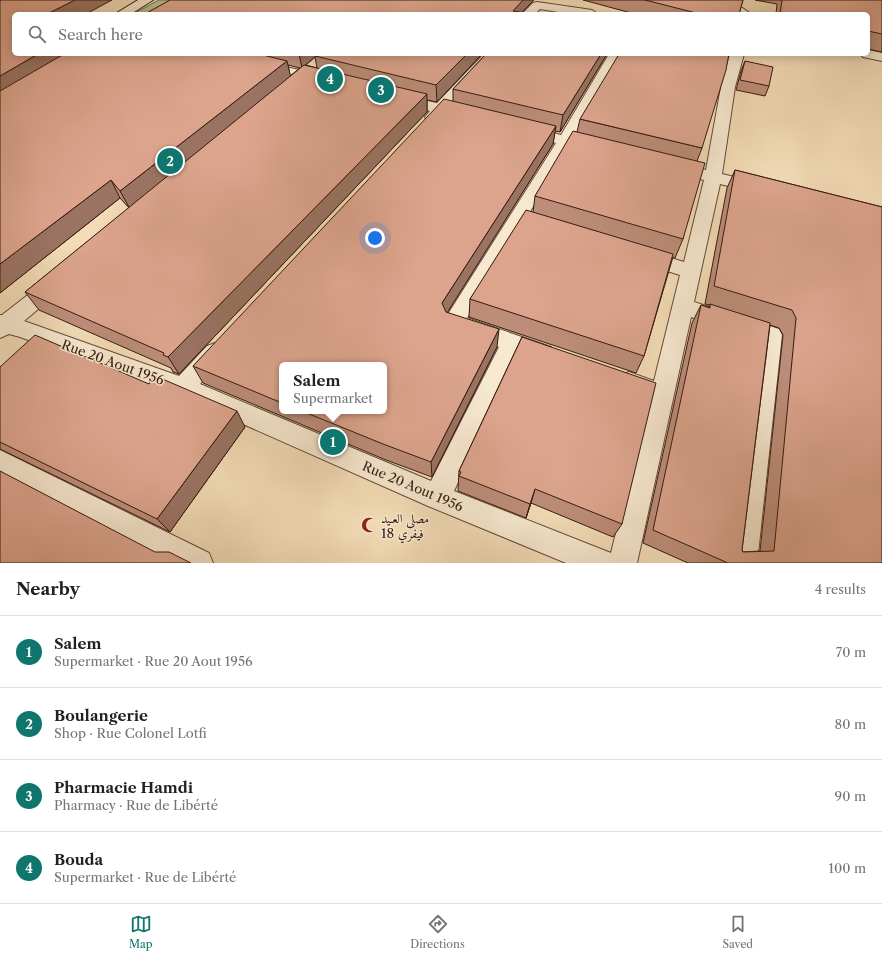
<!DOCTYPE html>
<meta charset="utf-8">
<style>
:root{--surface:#fff;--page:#f6f6f6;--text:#202124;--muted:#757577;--line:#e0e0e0;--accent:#0f766e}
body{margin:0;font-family:"Libre Caslon Text",Amiri,serif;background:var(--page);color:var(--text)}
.you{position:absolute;left:375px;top:238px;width:14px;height:14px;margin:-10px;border:3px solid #fff;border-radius:50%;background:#1a73e8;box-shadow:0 0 0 6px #1a73e833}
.badge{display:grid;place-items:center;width:26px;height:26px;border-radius:50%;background:var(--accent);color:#fff;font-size:13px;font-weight:700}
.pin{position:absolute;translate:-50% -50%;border:2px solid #fff;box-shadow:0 1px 4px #0006}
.popup{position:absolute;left:279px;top:362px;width:108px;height:52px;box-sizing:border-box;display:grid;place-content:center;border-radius:6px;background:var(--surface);filter:drop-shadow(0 1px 3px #0005);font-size:13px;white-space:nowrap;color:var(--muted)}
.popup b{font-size:15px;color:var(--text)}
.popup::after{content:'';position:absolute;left:50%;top:100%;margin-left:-8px;border:8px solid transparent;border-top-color:var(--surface)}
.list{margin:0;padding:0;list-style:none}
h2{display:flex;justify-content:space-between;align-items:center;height:52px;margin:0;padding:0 16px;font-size:17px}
h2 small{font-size:13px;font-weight:400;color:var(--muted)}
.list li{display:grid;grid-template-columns:26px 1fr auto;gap:12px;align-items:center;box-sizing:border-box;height:72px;padding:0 16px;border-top:1px solid var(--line)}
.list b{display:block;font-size:15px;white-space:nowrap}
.list p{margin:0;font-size:13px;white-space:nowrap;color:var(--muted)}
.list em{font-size:13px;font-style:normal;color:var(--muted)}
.icon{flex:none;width:22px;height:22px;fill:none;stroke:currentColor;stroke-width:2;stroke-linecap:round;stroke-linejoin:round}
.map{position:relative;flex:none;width:882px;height:563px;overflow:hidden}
.search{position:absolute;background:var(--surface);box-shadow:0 2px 10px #0003;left:12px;right:12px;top:12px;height:44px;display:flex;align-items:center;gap:10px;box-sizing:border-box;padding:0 14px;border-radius:6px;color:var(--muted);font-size:15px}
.sheet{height:340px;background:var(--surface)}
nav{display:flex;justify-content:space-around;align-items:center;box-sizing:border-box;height:56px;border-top:1px solid var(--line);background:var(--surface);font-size:11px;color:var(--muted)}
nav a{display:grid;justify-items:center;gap:2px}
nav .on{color:var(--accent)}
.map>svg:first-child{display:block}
.green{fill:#b5c292;stroke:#756e51}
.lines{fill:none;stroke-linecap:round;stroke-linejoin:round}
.street-casing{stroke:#644a3a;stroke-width:2}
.secondary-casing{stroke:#351a10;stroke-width:2}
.street{fill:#f7e8d0;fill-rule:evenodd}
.secondary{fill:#f7e8d0;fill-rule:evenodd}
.wall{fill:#bd8d79;stroke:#351a10;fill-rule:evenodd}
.shaded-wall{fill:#9a7363;stroke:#351a10}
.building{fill:#dca48d;stroke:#351a10}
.labels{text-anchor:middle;stroke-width:3;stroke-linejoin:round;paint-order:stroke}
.near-street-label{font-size:13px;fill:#351a10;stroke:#f7e8d0}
.near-poi-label{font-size:13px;fill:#351a10;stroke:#f7e8d0;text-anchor:start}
</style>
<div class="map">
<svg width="882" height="563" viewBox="0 0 882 563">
<rect width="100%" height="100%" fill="#f3dcb6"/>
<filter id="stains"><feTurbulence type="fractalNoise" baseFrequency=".005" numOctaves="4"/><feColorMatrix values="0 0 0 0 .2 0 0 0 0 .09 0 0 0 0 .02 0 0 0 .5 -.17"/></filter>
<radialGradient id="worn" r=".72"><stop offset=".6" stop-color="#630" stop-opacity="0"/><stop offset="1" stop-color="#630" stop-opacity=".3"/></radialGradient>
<polygon class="green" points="159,0 170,0 146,14 133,14"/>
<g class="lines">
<g class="street-casing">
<g id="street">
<polygon points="717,0 731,0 751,14 737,14"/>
<polygon points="537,2 592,10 598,14 570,14 540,9 535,14 522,14 533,3"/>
<polygon points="868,50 882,53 882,61 863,57 861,54 868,54"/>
<polygon points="213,54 235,54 285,67 326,75 328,78 326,81 321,82 284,75 215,57"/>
<path d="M 484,54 L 498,54 L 450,107 L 467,111 L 469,114 L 467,117 L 462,118 L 443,114 C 438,120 435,122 427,120 L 425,117 L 430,111 L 395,102 L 393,99 L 395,96 L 400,95 L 437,103 Z"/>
<polygon points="609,54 623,54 574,138 600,145 602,148 600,151 594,153 569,146 467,318 551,347 554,353 551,359 543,362 518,353 454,491 611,553 649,399 621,389 617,382 621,375 629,372 654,381 680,275 638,262 635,257 638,252 645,250 684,262 704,180 670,172 668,168 670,164 676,163 706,170 721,87 730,54 744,54 735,87 722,174 763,184 766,188 763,192 757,193 720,184 694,302 779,329 782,335 757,563 729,563 760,340 691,317 637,563 566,563 428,506 175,394 20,337 9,334 0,338 0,315 2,315 47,280 54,277 61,280 64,285 61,290 24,321 179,376 207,346 215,343 223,346 226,352 223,358 200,384 431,481 499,347 446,328 443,322 556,143 523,134 520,131 523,128 528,126 561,135"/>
<polygon points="0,450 209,553 213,563 169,563 0,475"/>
</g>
</g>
<g class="secondary-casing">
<polygon id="secondary" points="138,0 153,0 131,14 115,14"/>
</g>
<use href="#street" class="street"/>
<use href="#secondary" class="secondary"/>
</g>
<g class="wall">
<path d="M 0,0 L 14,14 L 14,54 L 482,54 L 437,102 L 427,100 L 427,112 L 179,374 L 173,372 L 171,368 L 39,310 L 25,292 L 129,208 L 120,198 L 0,293 ZM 315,57 L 317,68 L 306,65 L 307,64 ZM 288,65 L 300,68 L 290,76 Z"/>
<polygon points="583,0 743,0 739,14 635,14"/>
<polygon points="755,0 882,0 882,52 868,49 868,14 776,14 777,4"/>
<path d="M 486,54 L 607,54 L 560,132 L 555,131 L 553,144 L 447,312 L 497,347 L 432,477 L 386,460 L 203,383 L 193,366 L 453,101 L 453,89 ZM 282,365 L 384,411 L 282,411 Z"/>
<polygon points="745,61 769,86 765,96 736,90 741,71"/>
<polygon points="580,119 702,148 697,161 683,239 675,258 673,257 644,356 636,373 469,317 470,299 533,212 535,196 577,132"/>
<path d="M 735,170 L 882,207 L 882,563 L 688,563 L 643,543 L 692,323 L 701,305 L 709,307 L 710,305 L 705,304 L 727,188 ZM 770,325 L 779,328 L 783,335 L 760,551 L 743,552 L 742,550 Z"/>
<polygon points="522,337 622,524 613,537 531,503 526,518 458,491 459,471"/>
<polygon points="0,367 149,384 245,427 170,532 0,449"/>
</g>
<g class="shaded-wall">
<polygon points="75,0 112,0 86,14 47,14"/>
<polygon points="522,0 534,0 522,12 522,14 513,11"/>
<polygon points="38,54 64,54 0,99 0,76"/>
<polygon points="299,54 320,54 315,56 315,57 302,68"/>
<polygon points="467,54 482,54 437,102 436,85"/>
<polygon points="601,54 607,54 560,132 563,115"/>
<polygon points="287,61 291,78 130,209 120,191"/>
<polygon points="427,94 427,112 179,374 168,357"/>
<polygon points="556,126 553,144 442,321 442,303"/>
<polygon points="111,180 120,198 0,293 0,264"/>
<polygon points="499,329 497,347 432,477 431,462"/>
<polygon points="237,411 245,427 170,532 157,519"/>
<polygon points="535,489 531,503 526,518 530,504"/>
</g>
<g class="building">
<polygon points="0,0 75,0 47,14 14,14 14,54 38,54 0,76"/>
<polygon points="170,0 523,0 513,11 532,14 145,14"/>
<polygon points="645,0 743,0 739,14 700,14"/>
<polygon points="782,0 882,0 882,34 868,31 868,14 780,14"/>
<polygon points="64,54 259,54 287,61 120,191 111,180 0,264 0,91"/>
<polygon points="318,54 467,54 436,85 315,56"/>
<polygon points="486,54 601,54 563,115 453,89"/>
<polygon points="619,54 729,54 726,70 702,148 580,119"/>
<polygon points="745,61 773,67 769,86 740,80"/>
<polygon points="304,65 427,94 168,357 163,355 164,353 25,292"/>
<polygon points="444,99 556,126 442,303 446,312 499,329 431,462 383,444 302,411 384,411 384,365 282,365 282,403 193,366"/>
<polygon points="573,131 705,163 683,239 535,196"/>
<polygon points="735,170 882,207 882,563 728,563 653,530 701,305 710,308 710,304 770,323 742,550 743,552 774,551 796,318 792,310 714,286"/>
<polygon points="526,210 673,254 644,356 470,299"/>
<polygon points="35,335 149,384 153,375 237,411 157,519 0,442 0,367"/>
<polygon points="522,337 656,383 622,524 535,489 530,504 459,476 461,472 459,471"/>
<polygon points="0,471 155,552 169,552 191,563 0,563"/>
</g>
<defs>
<g id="mosque-bare" transform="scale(1.2)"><path d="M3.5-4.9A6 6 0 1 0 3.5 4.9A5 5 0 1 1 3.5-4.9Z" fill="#8f2418" stroke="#f7e8d0" stroke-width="2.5" paint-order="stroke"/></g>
</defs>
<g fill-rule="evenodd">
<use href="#mosque-bare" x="369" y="525"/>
</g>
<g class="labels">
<g class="near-street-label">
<text transform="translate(113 362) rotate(20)" y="5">Rue 20 Aout 1956</text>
<text transform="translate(413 486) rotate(23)" y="5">Rue 20 Aout 1956</text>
</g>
<g class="near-poi-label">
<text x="381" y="523">مصلى العـيد<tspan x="381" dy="15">18 فيفري</tspan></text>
</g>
</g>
<rect width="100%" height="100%" filter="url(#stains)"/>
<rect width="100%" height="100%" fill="url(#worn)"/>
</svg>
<div class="you"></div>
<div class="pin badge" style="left:333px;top:442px">1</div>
<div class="popup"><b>Salem</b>Supermarket</div>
<div class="pin badge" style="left:170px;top:161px">2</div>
<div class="pin badge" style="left:381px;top:90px">3</div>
<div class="pin badge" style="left:330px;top:79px">4</div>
<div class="search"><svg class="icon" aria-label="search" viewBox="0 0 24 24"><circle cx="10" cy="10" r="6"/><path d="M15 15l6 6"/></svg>Search here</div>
</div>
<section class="sheet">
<h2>Nearby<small>4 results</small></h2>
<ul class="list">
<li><span class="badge">1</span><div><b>Salem</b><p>Supermarket · Rue 20 Aout 1956</p></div><em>70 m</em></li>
<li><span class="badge">2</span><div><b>Boulangerie</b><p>Shop · Rue Colonel Lotfi</p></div><em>80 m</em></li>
<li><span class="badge">3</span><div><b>Pharmacie Hamdi</b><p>Pharmacy · Rue de Libérté</p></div><em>90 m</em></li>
<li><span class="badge">4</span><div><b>Bouda</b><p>Supermarket · Rue de Libérté</p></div><em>100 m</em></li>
</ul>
</section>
<nav>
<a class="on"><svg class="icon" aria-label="map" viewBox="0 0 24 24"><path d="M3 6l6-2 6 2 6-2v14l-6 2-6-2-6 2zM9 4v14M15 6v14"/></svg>Map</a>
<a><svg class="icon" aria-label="directions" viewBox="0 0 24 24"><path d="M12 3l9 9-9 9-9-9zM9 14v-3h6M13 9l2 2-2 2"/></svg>Directions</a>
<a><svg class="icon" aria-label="saved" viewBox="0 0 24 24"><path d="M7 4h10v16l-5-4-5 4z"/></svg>Saved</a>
</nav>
